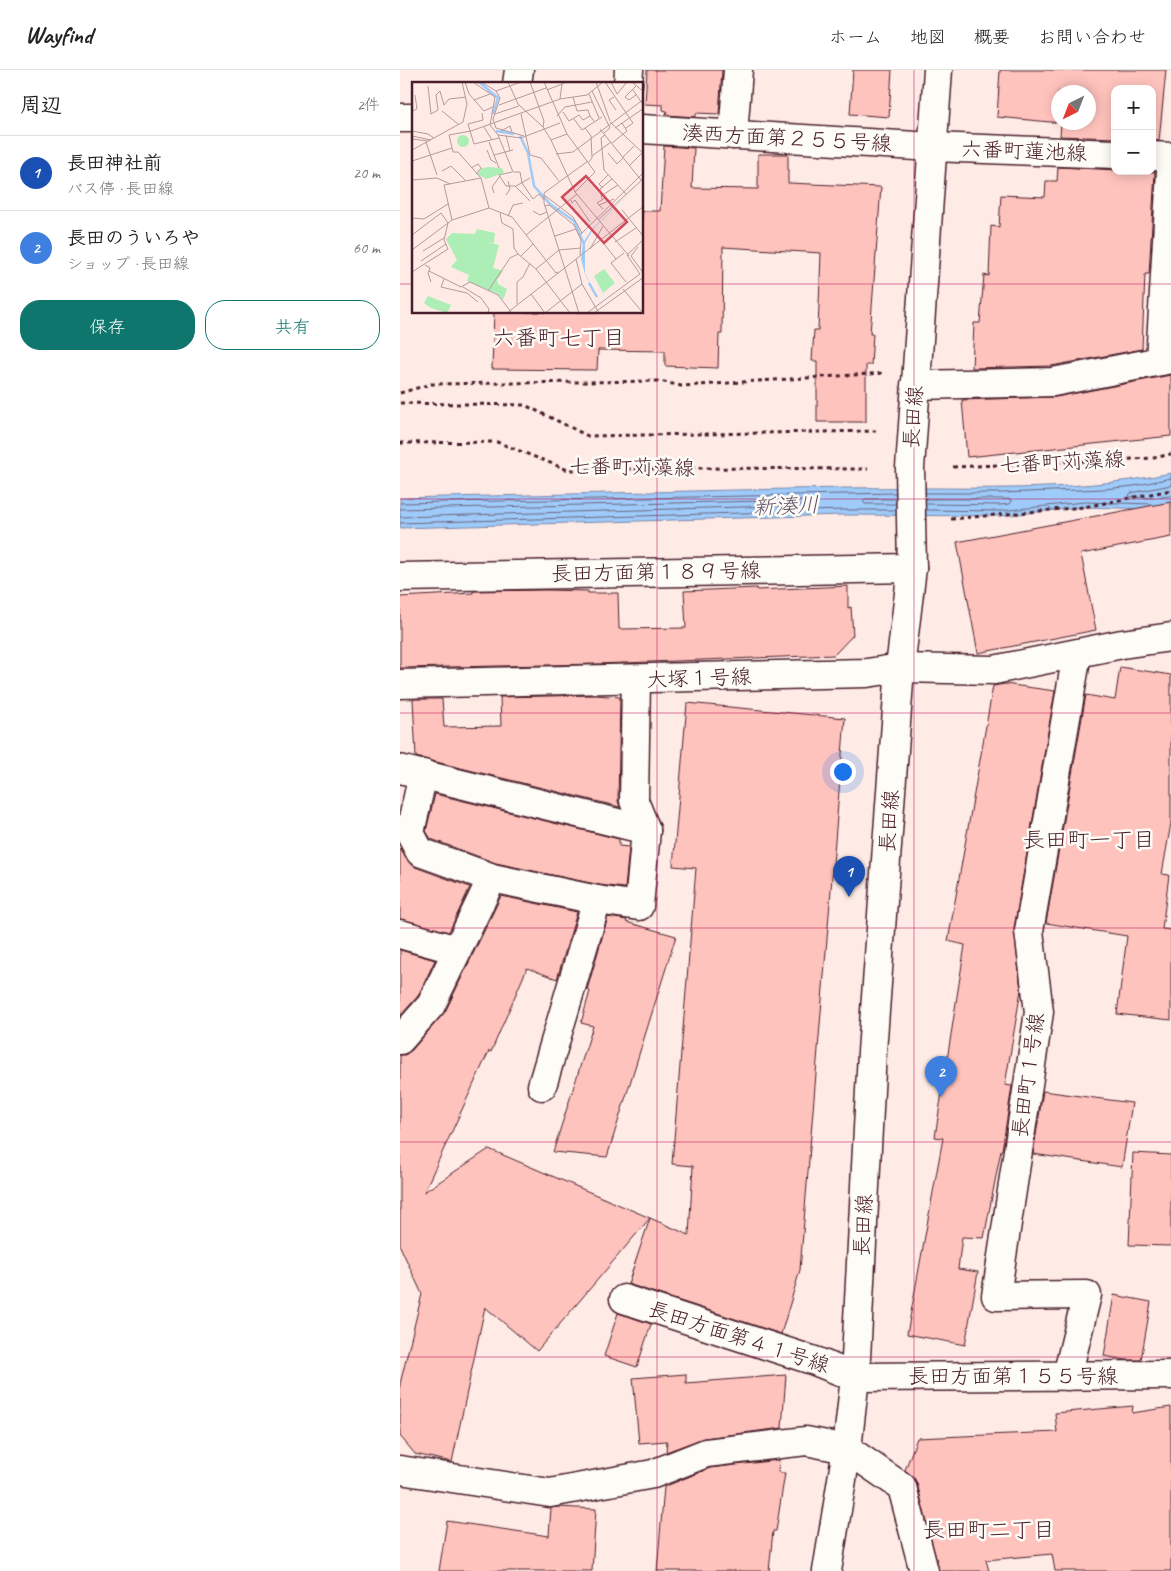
<!DOCTYPE html>
<html lang="ja">
<meta charset="utf-8">
<style>
:root{--surface:#fff;--page:#f2f2f2;--text:#222;--muted:#767676;--line:#e0e0e0;--accent:#0f766e}
body{margin:0;font-family:Caveat,"Klee One",sans-serif;background:var(--page);color:var(--text)}
.controls{position:absolute;right:15px;top:15px;display:grid;overflow:hidden;border-radius:10px;box-shadow:0 2px 12px #0003}
.controls button{width:45px;height:45px;display:grid;place-items:center;padding:0;border:0;border-bottom:1px solid var(--line);background:var(--surface);color:var(--text);font:25px sans-serif}
.compass{position:absolute;left:651px;top:15px;width:45px;height:45px;border-radius:50%;background:var(--surface);box-shadow:0 2px 12px #0003;rotate:222deg}
.you{position:absolute;left:442px;top:701px;width:18px;height:18px;margin:-12px;border:4px solid #fff;border-radius:50%;background:#1a73e8;box-shadow:0 0 0 8px #1a73e833}
.badge{display:grid;place-items:center;width:32px;height:32px;border-radius:50%;background:var(--accent);color:#fff;font-size:16px;font-weight:700}
.pin{position:absolute;translate:-50% -41px;filter:drop-shadow(0 1px 2px #0008)}
.pin::after{content:'';position:absolute;top:26px;width:18px;height:15px;background:inherit;clip-path:polygon(0 0,100% 0,50% 100%)}
.list{margin:0;padding:0;list-style:none}
h2{display:flex;justify-content:space-between;align-items:center;height:65px;margin:0;padding:0 20px;font-size:21px}
h2 small{font-size:16px;font-weight:400;color:var(--muted)}
.list li{display:grid;grid-template-columns:32px 1fr auto;gap:15px;align-items:center;box-sizing:border-box;height:75px;padding:0 20px;border-top:1px solid var(--line)}
.list b{display:block;font-size:19px;white-space:nowrap}
.list p{margin:0;font-size:16px;white-space:nowrap;color:var(--muted)}
.list em{font-size:16px;font-style:normal;color:var(--muted)}
.actions{display:flex;gap:10px;padding:15px 20px}
.actions a{flex:1;padding:11px 0;border:1px solid var(--accent);border-radius:20px;text-align:center;font-size:18px;color:var(--accent)}
.actions .main{background:var(--accent);color:#fff}
.map{position:relative;flex:none;width:771px;height:1501px;overflow:hidden}
header{display:flex;align-items:center;gap:30px;box-sizing:border-box;height:70px;padding:0 25px;background:var(--surface);border-bottom:1px solid var(--line)}
header strong{font-size:24px}
nav{display:flex;gap:28px;margin-inline-start:auto;font-size:18px}
main{display:flex}
aside{flex:1;background:var(--surface)}
.map>svg:first-child{display:block}
.water{fill:#9ecbf9;stroke:#7c86a7}
.lines{fill:none;stroke-linecap:round;stroke-linejoin:round}
.shore{stroke:#6c647d;stroke-width:1}
.building{fill:#ffc3bd;stroke:#4a1f2b;fill-rule:evenodd}
.minor-casing{stroke:#4a1f2b;stroke-width:31}
.path{stroke:#4a1f2b;stroke-width:3;stroke-dasharray:4 4;stroke-linecap:butt}
.minor{stroke:#fdfcf7;stroke-width:28}
.grid{fill:none;stroke:#c2185b;stroke-width:1;stroke-opacity:0.55}
.labels{text-anchor:middle;stroke-width:5;stroke-linejoin:round;paint-order:stroke}
.street-label{font-size:21px;fill:#4a1f2b;stroke:#fdfcf7}
.neighbourhood-label{font-size:22px;fill:#4a1f2b;stroke:#fdfcf7}
.water-label{font-size:22px;font-style:italic;fill:#635369;stroke:#fdfcf7}
.inset-river{fill:none;stroke:#9ecbf9;stroke-width:2.5}
.inset-road{fill:none;stroke:#b6999b;stroke-width:1}
.view{fill:#d1495b;fill-opacity:0.15;stroke:#d1495b;stroke-width:2.5}
.inset-edge{fill:none;stroke:#4a1f2b;stroke-width:2.5}
</style>
<header>
<strong>Wayfind</strong>
<nav><a>ホーム</a><a>地図</a><a>概要</a><a>お問い合わせ</a></nav>
</header>
<main>
<aside>
<h2>周辺<small>2件</small></h2>
<ul class="list">
<li><span class="badge" style="background:#1a4fb4">1</span><div><b>長田神社前</b><p>バス停 · 長田線</p></div><em>20 m</em></li>
<li><span class="badge" style="background:#3f7fe0">2</span><div><b>長田のういろや</b><p>ショップ · 長田線</p></div><em>60 m</em></li>
</ul>
<div class="actions"><a class="main">保存</a><a>共有</a></div>
</aside>
<div class="map">
<svg width="771" height="1501" viewBox="0 0 771 1501">
<rect width="100%" height="100%" fill="#feebe6"/>
<filter id="ink" filterUnits="userSpaceOnUse"><feTurbulence type="fractalNoise" baseFrequency=".02" numOctaves="2"/><feDisplacementMap in="SourceGraphic" scale="10" xChannelSelector="R" yChannelSelector="G"/><feConvolveMatrix kernelMatrix="1 2 1 2 8 2 1 2 1" color-interpolation-filters="sRGB"/></filter>
<g filter="url(#ink)">
<path class="water" d="M 771,403 L 771,437 L 753,439 L 684,437 L 601,446 L 443,445 L 0,458 L 0,428 C 149,425 297,420 446,418 C 554,416 665,425 771,403 Z"/>
<g class="lines">
<g class="shore">
<polyline points="771,415 731,423 729,425 731,427 752,428 771,426"/>
<polyline points="525,423 601,423 704,419 734,416 771,408"/>
<polyline points="496,429 465,429 463,431 465,434 496,434"/>
<polyline points="526,429 609,429 612,431 610,434 600,435 526,434"/>
<polyline points="0,433 495,423"/>
<polyline points="0,439 410,430 412,432 410,435 0,447"/>
<polyline points="526,440 600,441 684,432 752,434"/>
<polyline points="0,453 443,440 496,440"/>
</g>
</g>
<g class="building">
<polygon points="247,0 322,0 319,44 296,43 296,47 266,45 267,41 263,40 263,35 245,34"/>
<polygon points="453,0 492,0 489,47 450,44"/>
<path d="M 600,0 L 766,0 L 759,71 L 752,70 L 752,19 L 715,19 L 715,68 L 660,66 L 661,53 L 597,47 ZM 658,22 L 688,22 L 688,52 L 658,52 Z"/>
<polygon points="264,76 294,78 292,118 358,119 358,84 388,84 388,113 481,117 470,264 473,264 471,295 466,295 466,352 417,352 417,291 412,291 414,260 418,260 421,183 323,177 322,264 319,264 318,298 265,296 265,281 198,280 197,300 92,299 94,242 242,242 242,141 260,141"/>
<polygon points="658,97 755,102 749,204 745,204 742,279 651,296 572,298 574,253 580,253 584,205 589,206 591,156 599,157 601,125 645,127 646,111 657,111"/>
<polygon points="771,305 771,366 567,387 562,330 656,327"/>
<polygon points="771,432 771,467 681,484 696,560 578,583 557,472"/>
<polygon points="448,516 448,538 451,537 453,565 434,585 197,594 0,598 0,527 73,523 73,521 146,520 188,521 188,523 218,523 219,559 286,558 284,521 357,518 357,520"/>
<polygon points="720,597 771,605 771,753 762,804 769,805 762,859 771,860 771,950 717,944 727,866 646,853 686,625 715,630"/>
<polygon points="605,614 655,621 614,858 621,920 605,1015 612,1016 602,1080 601,1080 584,1168 562,1167 558,1199 578,1202 565,1275 507,1264 543,1068 535,1067 565,875 548,871 593,616"/>
<polygon points="196,625 220,627 218,731 220,737 16,687 13,629 42,629 44,657 101,656 100,627"/>
<polygon points="287,633 445,648 400,1200 381,1264 228,1214 250,1148 289,1165 293,1096 272,1094 296,798 273,796"/>
<polygon points="35,724 219,769 219,776 229,777 225,818 200,815 96,793 31,769 26,761"/>
<polygon points="0,778 6,789 15,797 70,817 49,862 0,849"/>
<polygon points="101,826 177,842 157,909 127,898 91,982 89,981 24,1122 89,1079 250,1148 137,1281 85,1237 52,1392 15,1384 0,1366 0,1314 22,1224 0,1176 0,985 5,985 12,980 45,942"/>
<polygon points="208,847 227,850 226,852 276,866 207,1087 153,1082 193,956 181,953 190,921 187,920"/>
<polygon points="0,880 35,890 18,926 0,946"/>
<polygon points="643,1021 732,1033 722,1097 633,1084"/>
<polygon points="733,1083 771,1085 771,1176 729,1175"/>
<polygon points="714,1225 751,1232 741,1290 726,1290 704,1286"/>
<polygon points="218,1243 251,1254 237,1297 204,1286"/>
<polygon points="286,1304 286,1313 386,1305 382,1358 304,1368 266,1382 267,1371 239,1373 233,1308"/>
<polygon points="733,1336 732,1343 771,1337 771,1501 655,1501 652,1484 586,1490 589,1501 539,1501 517,1413 511,1405 505,1400 517,1368 657,1362 655,1343"/>
<polygon points="379,1390 378,1402 385,1403 376,1461 373,1461 369,1501 257,1501 264,1417 310,1398"/>
<polygon points="158,1437 196,1439 192,1501 39,1501 47,1451 149,1466 151,1438"/>
</g>
<g class="lines">
<g class="minor-casing">
<g id="minor">
<polyline points="117,14 119,0"/>
<polyline points="228,14 229,0"/>
<polyline points="0,48 14,48"/>
<polyline points="242,59 532,77 715,84"/>
<polyline points="333,65 338,0"/>
<polyline points="752,86 771,87"/>
<polyline points="760,291 771,101"/>
<polyline points="515,315 653,312 771,289"/>
<polyline points="0,507 512,498"/>
<polyline points="0,614 467,603 500,598 594,600 722,574 771,567"/>
<polyline points="0,699 246,760"/>
<polyline points="23,704 10,763 20,782 92,808 197,830 239,836 246,760 234,731 236,609"/>
<polyline points="0,864 57,880"/>
<polyline points="0,970 31,935 92,808"/>
<polyline points="142,1016 197,830"/>
<polyline points="224,1229 415,1291 455,1307 771,1305"/>
<polyline points="667,1306 687,1225 596,1226 639,942 629,861 677,584"/>
<polyline points="0,1400 150,1423 253,1404 306,1383 406,1371 447,1379 502,1417 524,1501"/>
<polyline points="427,1501 447,1379 455,1307 472,982 500,598 512,498 510,398 538,0"/>
</g>
</g>
<g class="path">
<polyline points="0,323 31,314 260,311 281,316 485,303"/>
<polyline points="0,333 125,335 188,366 476,361"/>
<polyline points="0,373 97,372 168,400 296,398 468,399"/>
<polyline points="553,397 754,388 771,384"/>
<polyline points="551,449 684,437 771,420"/>
</g>
<use href="#minor" class="minor"/>
</g>
</g>
<path class="grid" d="M 257,0 L 257,1501M 514,0 L 514,1501M 0,214 L 14,214M 242,214 L 771,214M 0,429 L 771,429M 0,643 L 771,643M 0,858 L 771,858M 0,1072 L 771,1072M 0,1287 L 771,1287"/>
<g class="labels">
<g class="street-label">
<text transform="translate(387 68) rotate(3)" y="7">湊西方面第２５５号線</text>
<text transform="translate(624 81) rotate(2)" y="7">六番町蓮池線</text>
<text transform="translate(513 347) rotate(-86)" y="7">長田線</text>
<text transform="translate(662 392) rotate(-3)" y="7">七番町苅藻線</text>
<text transform="translate(232 397) rotate(1)" y="7">七番町苅藻線</text>
<text transform="translate(256 502) rotate(-1)" y="7">長田方面第１８９号線</text>
<text transform="translate(299 608) rotate(-2)" y="7">大塚１号線</text>
<text transform="translate(489 751) rotate(-86)" y="7">長田線</text>
<text transform="translate(628 1005) rotate(-82)" y="7">長田町１号線</text>
<text transform="translate(463 1155) rotate(-87)" y="7">長田線</text>
<text transform="translate(339 1267) rotate(18)" y="7">長田方面第４１号線</text>
<text x="613" y="1313">長田方面第１５５号線</text>
</g>
<g class="neighbourhood-label">
<text x="159" y="275">六番町七丁目</text>
<text x="689" y="777">長田町一丁目</text>
<text x="589" y="1467">長田町二丁目</text>
</g>
<g class="water-label">
<text transform="translate(386 435) rotate(-2)" y="8">新湊川</text>
</g>
</g>
<g transform="translate(12 12)">
<rect width="231" height="231" fill="#feebe6"/>
<path d="M45 59a6 6 0 1 1 12 0a6 6 0 1 1-12 0ZM 77,85 L 90,86 L 92,91 L 74,97 L 65,92 L 70,86 ZM 65,147 L 83,151 L 82,161 L 75,160 L 87,163 L 81,186 L 91,189 L 85,198 L 86,202 L 95,207 L 91,218 L 86,212 L 55,199 L 57,193 L 39,185 L 45,178 L 34,157 L 40,151 L 63,152 ZM 192,187 L 203,201 L 191,211 L 182,194 ZM 16,214 L 39,223 L 35,231 L 19,226 L 12,221 Z" fill="#adedb6"/>
<path d="M 231,98 L 182,146 L 173,161 L 173,191 L 193,231 L 173,192 L 169,177 L 171,161 L 180,147 Z" fill="#9ecbf9"/>
<path class="inset-river" d="M 67,0 L 86,16 L 81,32M 84,49 L 102,52M 108,54 L 116,71 L 122,104 L 138,122 L 162,139 L 172,162M 177,201 L 185,215"/>
<path class="inset-road" d="M 53,0 L 57,12 L 72,29 L 81,25M 61,0 L 83,15 L 78,43 L 86,53 L 101,90 L 108,90 L 110,101 L 121,117 L 127,112 L 132,118M 69,0 L 84,9 L 88,16 L 81,37 L 84,46 L 112,54M 96,0 L 106,22 L 131,45 L 139,58 L 163,110 L 217,174M 118,0 L 132,39 L 131,45M 132,0 L 155,52 L 183,90 L 163,110M 184,0 L 198,39M 193,0 L 221,41 L 214,46M 199,0 L 205,12 L 215,0M 220,0 L 232,10M 16,4 L 19,32 L 26,28 L 24,13 L 28,9 L 32,23 L 37,17 L 54,15M 224,4 L 213,15 L 217,18 L 224,13M 135,8 L 150,2M 221,8 L 232,24M 84,9 L 109,0M 180,9 L 198,46 L 192,51M 177,12 L 187,36M 161,15 L 165,29 L 176,28 L 178,34M 202,15 L 197,18 L 204,28M 148,17 L 150,2 L 154,0M 62,18 L 78,12M 87,23 L 134,6M 0,29 L 5,27 L 3,13M 30,29 L 46,42M 151,30 L 157,39 L 167,33 L 171,38 L 178,34 L 182,39M 70,31 L 71,38 L 56,42 L 62,62 L 87,56M 83,32 L 107,24M 109,32 L 118,73 L 129,76 L 147,99M 145,34 L 153,25 L 180,20M 162,37 L 170,48 L 173,46M 198,40 L 232,72M 72,45 L 80,58M 203,46 L 232,26M 188,47 L 229,98M 0,49 L 16,52 L 22,56M 89,49 L 98,44 L 100,50M 86,53 L 109,56 L 148,41M 94,53 L 98,69M 193,53 L 189,56 L 192,88 L 214,112M 0,54 L 19,58M 0,57 L 16,59M 139,58 L 155,52M 14,60 L 25,93M 77,60 L 87,86M 200,61 L 215,49 L 210,41M 0,68 L 51,40 L 55,22 L 50,0M 75,68 L 79,78 L 84,81M 196,71 L 205,82 L 211,76M 144,72 L 161,70 L 232,17M 82,73 L 101,68M 180,74 L 199,60M 211,75 L 222,64M 0,79 L 40,66M 177,80 L 180,76 L 179,54 L 173,46 L 190,35M 217,84 L 230,71M 59,86 L 66,82 L 69,86 L 64,92M 30,89 L 39,84 L 53,98M 100,90 L 87,93 L 94,104 L 103,104 L 118,119M 69,96 L 46,70 L 41,70 L 37,53 L 59,49 L 148,17 L 175,13 L 191,0M 69,96 L 77,126 L 40,138 L 32,103 ZM 0,98 L 25,96 L 38,102M 104,104 L 118,96M 191,106 L 187,102 L 196,93M 82,111 L 80,105 L 88,94M 94,113 L 98,107 L 96,99M 132,113 L 161,135 L 170,151M 189,114 L 206,103M 190,117 L 188,107 L 200,97M 159,118 L 160,121 L 163,118 L 178,140M 187,123 L 202,117M 133,124 L 137,123 L 162,143 L 169,158 L 168,173M 77,126 L 100,135 L 144,191 L 146,190M 191,127 L 185,121 L 193,116 L 195,119M 210,128 L 232,155M 121,129 L 128,133 L 135,130M 96,134 L 101,123 L 111,121M 0,136 L 12,137 L 36,122M 186,138 L 232,96M 0,153 L 29,131 L 36,141 L 32,158 L 36,167 L 0,190M 114,153 L 165,112M 168,153 L 232,90M 143,154 L 164,147M 189,158 L 204,177M 203,160 L 224,146M 226,165 L 219,174 L 232,192M 178,167 L 191,144M 0,168 L 40,138M 11,169 L 32,156M 212,171 L 199,181 L 214,200M 106,172 L 124,187 L 158,231M 109,174 L 121,162M 164,177 L 170,202 L 187,231M 9,179 L 34,162M 13,183 L 18,186 L 16,191 L 19,200M 124,187 L 147,168 L 169,166M 17,189 L 49,205 L 58,200 L 86,213 L 100,231M 32,197 L 29,205 L 55,211 L 66,220M 51,205 L 69,216 L 77,227 L 76,231M 211,207 L 231,231M 76,209 L 98,176 L 106,172 L 102,166 L 101,147 L 90,141 L 88,131M 119,212 L 133,231M 105,222 L 105,200 L 111,195 L 118,181M 95,231 L 232,124M 133,231 L 170,202M 167,231 L 132,121 L 132,111 L 176,79M 175,231 L 228,192 L 215,173 L 232,157M 182,231 L 232,195"/>
<path class="view" d="M 174,94 L 215,140 L 192,161 L 150,115 Z"/>
<rect width="231" height="231" class="inset-edge"/>
</g>
</svg>
<div class="controls">
<button>+</button>
<button>−</button>
</div>
<svg class="compass" viewBox="-18 -18 36 36"><path d="M0-13l5 13h-10z" fill="#e53935"/><path d="M0 13l5-13h-10z" fill="#767676"/></svg>
<div class="you"></div>
<div class="pin badge" style="left:449px;top:827px;background:#1a4fb4">1</div>
<div class="pin badge" style="left:541px;top:1027px;background:#3f7fe0">2</div>
</div>
</main>
